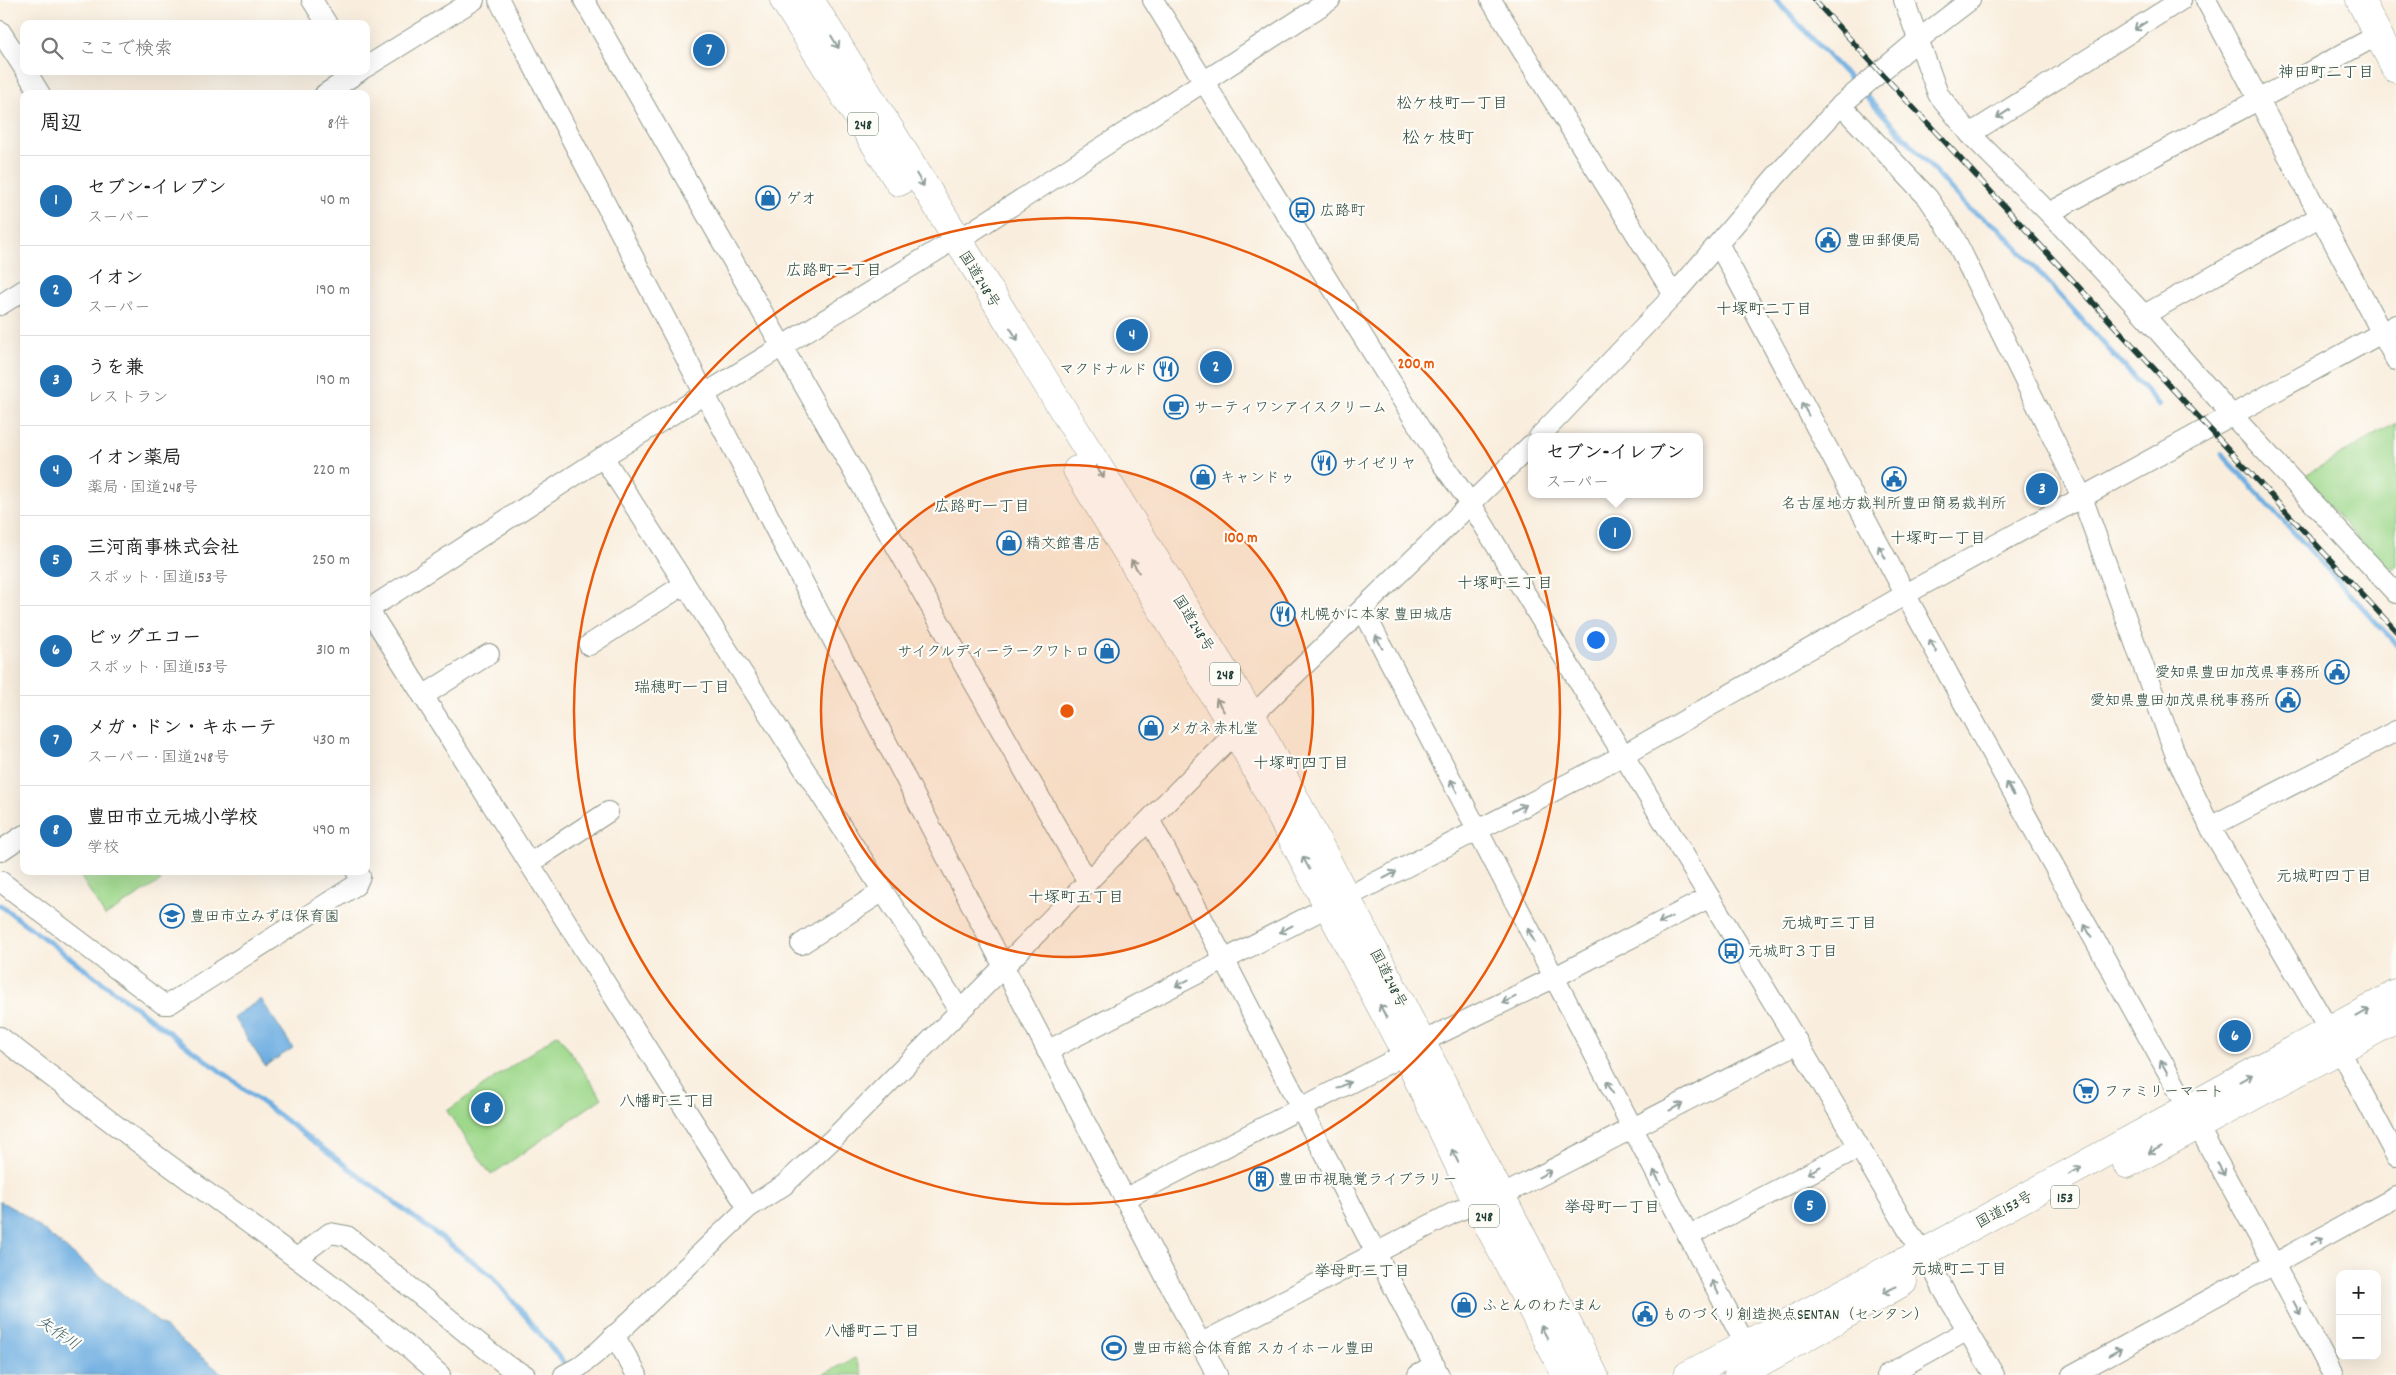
<!DOCTYPE html>
<html lang="ja">
<meta charset="utf-8">
<style>
:root{--surface:#fff;--page:#f2f2f2;--text:#222;--muted:#767676;--line:#e0e0e0;--accent:#1f6fb2}
body{margin:0;font-family:Dekko,"Klee One",sans-serif;background:var(--page);color:var(--text)}
.controls{position:absolute;right:15px;bottom:15px;display:grid;overflow:hidden;border-radius:10px;box-shadow:0 5px 20px #0002}
.controls button{width:45px;height:45px;display:grid;place-items:center;padding:0;border:0;border-bottom:1px solid var(--line);background:var(--surface);color:var(--text);font:25px sans-serif}
.you{position:absolute;left:1595px;top:639px;width:18px;height:18px;margin:-12px;border:4px solid #fff;border-radius:50%;background:#1a73e8;box-shadow:0 0 0 8px #1a73e833}
.badge{display:grid;place-items:center;width:32px;height:32px;border-radius:50%;background:var(--accent);color:#fff;font-size:16px;font-weight:700}
.pin{position:absolute;translate:-50% -50%;border:2px solid #fff;box-shadow:0 1px 5px #0006}
.popup{position:absolute;left:1528px;top:433px;width:175px;height:65px;box-sizing:border-box;display:grid;place-content:center;border-radius:10px;background:var(--surface);filter:drop-shadow(0 1px 4px #0005);font-size:16px;white-space:nowrap;color:var(--muted)}
.popup b{font-size:19px;color:var(--text)}
.popup::after{content:'';position:absolute;left:50%;top:100%;margin-left:-10px;border:10px solid transparent;border-top-color:var(--surface)}
.list{margin:0;padding:0;list-style:none}
h2{display:flex;justify-content:space-between;align-items:center;height:65px;margin:0;padding:0 20px;font-size:21px}
h2 small{font-size:16px;font-weight:400;color:var(--muted)}
.list li{display:grid;grid-template-columns:32px 1fr auto;gap:15px;align-items:center;box-sizing:border-box;height:90px;padding:0 20px;border-top:1px solid var(--line)}
.list b{display:block;font-size:19px;white-space:nowrap}
.list p{margin:0;font-size:16px;white-space:nowrap;color:var(--muted)}
.list em{font-size:16px;font-style:normal;color:var(--muted)}
.icon{flex:none;width:28px;height:28px;fill:none;stroke:currentColor;stroke-width:2;stroke-linecap:round;stroke-linejoin:round}
.map{position:relative;flex:none;width:2396px;height:1375px;overflow:hidden}
.search{position:absolute;background:var(--surface);box-shadow:0 5px 20px #0002;left:20px;top:20px;width:350px;height:55px;display:flex;align-items:center;gap:12px;box-sizing:border-box;padding:0 18px;border-radius:10px;color:var(--muted);font-size:19px}
.panel{position:absolute;background:var(--surface);box-shadow:0 5px 20px #0002;left:20px;top:90px;width:350px;height:785px;border-radius:10px}
.map>svg:first-child{display:block}
.green{fill:#9ed88b;stroke:#5e8a60}
.water{fill:#6eaee1;stroke:#46768a}
.lines{fill:none;stroke-linecap:round;stroke-linejoin:round}
.stream{stroke:#6eaee1;stroke-width:5}
.minor-casing{stroke:#8c9689;stroke-width:22}
.highway-casing{stroke:#8c9689;stroke-width:29}
.minor{stroke:#fff;stroke-width:20}
.highway{stroke:#fff;stroke-width:28}
.rail-casing{stroke:#1f3d34;stroke-width:5.5}
.rail{stroke:#fdfcf7;stroke-width:4;stroke-dasharray:11;stroke-linecap:butt}
.oneway{stroke:#8f9e9a}
.ring{fill:none;stroke:#e8590c;stroke-width:2.5}
.labels{text-anchor:middle;stroke-width:4.5;stroke-linejoin:round;paint-order:stroke}
.shield{fill:#fdfcf7;stroke:#62766e;stroke-width:1}
.shield-label{font-size:14px;font-weight:bold;fill:#1f3d34}
.poi-label{font-size:15px;fill:#1f3d34;stroke:#fdfcf7;text-anchor:start}
.street-label{font-size:15px;fill:#1f3d34;stroke:#fdfcf7}
.neighbourhood-label{font-size:16px;fill:#1f3d34;stroke:#fdfcf7}
.water-label{font-size:16px;font-style:italic;fill:#375f68;stroke:#fdfcf7}
.quarter-label{font-size:18px;fill:#1f3d34;stroke:#fdfcf7}
.centre{fill:#e8590c;stroke:#fdfcf7;stroke-width:2.5}
.ring-label{font-size:15px;text-anchor:middle;font-weight:bold;fill:#e8590c;stroke:#fdfcf7;stroke-width:4.5;stroke-linejoin:round;paint-order:stroke}
</style>
<div class="map">
<svg width="2396" height="1375" viewBox="0 0 2396 1375">
<rect width="100%" height="100%" fill="#fdfcf7"/>
<filter id="ink" filterUnits="userSpaceOnUse"><feTurbulence type="fractalNoise" baseFrequency=".02" numOctaves="2"/><feDisplacementMap in="SourceGraphic" scale="10" xChannelSelector="R" yChannelSelector="G"/><feConvolveMatrix kernelMatrix="1 2 1 2 8 2 1 2 1" color-interpolation-filters="sRGB"/></filter>
<filter id="wash" filterUnits="userSpaceOnUse"><feTurbulence type="fractalNoise" baseFrequency=".0096" numOctaves="4" result="noise"/><feDisplacementMap in="SourceGraphic" scale="20" xChannelSelector="R" yChannelSelector="G"/><feGaussianBlur stdDeviation="1.12" result="paint"/><feColorMatrix in="noise" values="0 0 0 0 0 0 0 0 0 0 0 0 0 0 0 0 0 1.4 0 .05"/><feComposite in="paint" operator="in"/></filter>
<g filter="url(#wash)">
<rect width="100%" height="100%" fill="#f9eede"/>
<g class="green">
<polygon points="2396,423 2396,566 2391,569 2385,568 2302,477"/>
<polygon points="84,871 155,871 161,881 105,916 79,874"/>
<polygon points="558,1034 602,1098 491,1175 447,1111"/>
<polygon points="855,1358 863,1375 822,1375"/>
</g>
<g class="water">
<polygon points="261,999 293,1048 265,1066 233,1017"/>
<polygon points="0,1201 23,1214 224,1375 0,1375"/>
</g>
<g class="lines">
<g class="stream">
<polyline points="1776,0 1857,86"/>
<polyline points="1863,92 1969,209 1999,228 2159,405"/>
<polyline points="2222,454 2396,644"/>
<polyline points="0,905 492,1276 569,1369"/>
</g>
</g>
</g>
<g filter="url(#ink)">
<g class="lines">
<g class="minor-casing">
<g id="minor">
<polyline points="312,0 327,24"/>
<polyline points="499,0 1217,1375"/>
<polyline points="584,0 1088,882"/>
<polyline points="1153,0 1441,462 1471,504 1798,1043 1911,1235 1925,1252 1943,1289 1994,1375"/>
<polyline points="1491,0 1674,295"/>
<polyline points="1904,0 1938,94 1970,134 2049,213 2144,315 2231,414 2396,593"/>
<polyline points="2206,0 2396,360"/>
<polyline points="0,31 24,68"/>
<polyline points="366,67 474,0"/>
<polyline points="26,71 40,94"/>
<polyline points="325,94 360,71"/>
<polyline points="1841,105 1928,198 1954,237 2082,497 2176,756 2210,827 2330,1032 2396,1156"/>
<polyline points="1970,134 2181,0"/>
<polyline points="2049,213 2378,35"/>
<polyline points="957,241 1330,0"/>
<polyline points="1719,245 1956,689 2274,1264 2333,1375"/>
<polyline points="0,305 24,290"/>
<polyline points="2144,315 2321,216"/>
<polyline points="1539,437 1674,295 1776,176 1841,105 1918,40 1970,0"/>
<polyline points="603,457 959,1009"/>
<polyline points="368,609 748,1208"/>
<polyline points="1363,610 1746,1346"/>
<polyline points="366,611 603,457 941,248"/>
<polyline points="589,645 685,584"/>
<polyline points="423,696 489,654"/>
<polyline points="1150,821 1225,961 1439,1375"/>
<polyline points="2210,827 2396,731"/>
<polyline points="0,851 24,835"/>
<polyline points="530,863 608,812"/>
<polyline points="0,881 163,1004 169,1004 356,885 360,876 356,871"/>
<polyline points="1347,897 1622,756 1906,594 2396,325"/>
<polyline points="801,944 883,891"/>
<path d="M 0,1037 C 75,1095 151,1153 228,1208 C 301,1261 373,1314 440,1375"/>
<polyline points="1422,1042 1553,978 1708,898"/>
<polyline points="1047,1051 1329,906"/>
<polyline points="1124,1199 1406,1054"/>
<polyline points="1688,1236 1858,1148"/>
<polyline points="297,1258 330,1233 347,1236 506,1365 525,1375"/>
<polyline points="614,1335 637,1375"/>
<polyline points="1200,1344 1457,1211 1501,1196 1798,1043"/>
<polyline points="564,1375 579,1367 600,1350 748,1208 784,1185 837,1135 1252,716 1531,445"/>
<polyline points="1418,1375 1435,1366"/>
<polyline points="1887,1375 1968,1330"/>
<polyline points="2072,1375 2396,1197"/>
</g>
</g>
<g class="highway-casing">
<g id="highway">
<polyline points="784,0 899,182"/>
<polyline points="810,0 1252,716 1594,1375"/>
<polyline points="2360,0 2396,69"/>
<polyline points="1077,470 1237,733 1406,1054 1478,1205 1566,1375"/>
<polyline points="2127,1164 2396,1019"/>
<polyline points="1688,1375 1895,1266 1925,1252 2396,994"/>
<polyline points="1738,1375 1903,1282"/>
</g>
</g>
<use href="#minor" class="minor"/>
<use href="#highway" class="highway"/>
<g class="rail-casing">
<polyline id="rail" points="1814,0 2396,631"/>
</g>
<use href="#rail" class="rail"/>
</g>
<defs><path id="oneway-shaft" d="M-6 0H5M1.5-3L5.5 0L1.5 3" fill="none" stroke-width="1.6" stroke-linecap="round" stroke-linejoin="round" transform="scale(1.25)"/></defs>
<g class="oneway">
<use href="#oneway-shaft" transform="translate(2140 26) rotate(147)"/>
<use href="#oneway-shaft" transform="translate(835 42) rotate(59)"/>
<use href="#oneway-shaft" transform="translate(2003 114) rotate(147)"/>
<use href="#oneway-shaft" transform="translate(920 180) rotate(59)"/>
<use href="#oneway-shaft" transform="translate(1014 334) rotate(58)"/>
<use href="#oneway-shaft" transform="translate(1805 409) rotate(-118)"/>
<use href="#oneway-shaft" transform="translate(1100 472) rotate(58)"/>
<use href="#oneway-shaft" transform="translate(1882 552) rotate(-119)"/>
<use href="#oneway-shaft" transform="translate(1135 566) rotate(-121)"/>
<use href="#oneway-shaft" transform="translate(1379 642) rotate(-117)"/>
<use href="#oneway-shaft" transform="translate(1933 646) rotate(-118)"/>
<use href="#oneway-shaft" transform="translate(1220 705) rotate(-121)"/>
<use href="#oneway-shaft" transform="translate(1454 786) rotate(-117)"/>
<use href="#oneway-shaft" transform="translate(2010 789) rotate(-119)"/>
<use href="#oneway-shaft" transform="translate(1519 808) rotate(-27)"/>
<use href="#oneway-shaft" transform="translate(1306 863) rotate(-118)"/>
<use href="#oneway-shaft" transform="translate(1390 875) rotate(-28)"/>
<use href="#oneway-shaft" transform="translate(1665 920) rotate(153)"/>
<use href="#oneway-shaft" transform="translate(1286 929) rotate(152)"/>
<use href="#oneway-shaft" transform="translate(2088 931) rotate(-119)"/>
<use href="#oneway-shaft" transform="translate(1531 935) rotate(-117)"/>
<use href="#oneway-shaft" transform="translate(1182 983) rotate(153)"/>
<use href="#oneway-shaft" transform="translate(1509 1000) rotate(154)"/>
<use href="#oneway-shaft" transform="translate(1383 1011) rotate(-117)"/>
<use href="#oneway-shaft" transform="translate(2363 1013) rotate(-29)"/>
<use href="#oneway-shaft" transform="translate(2164 1067) rotate(-119)"/>
<use href="#oneway-shaft" transform="translate(2246 1078) rotate(-29)"/>
<use href="#oneway-shaft" transform="translate(1344 1085) rotate(-27)"/>
<use href="#oneway-shaft" transform="translate(1610 1087) rotate(-118)"/>
<use href="#oneway-shaft" transform="translate(1676 1107) rotate(-28)"/>
<use href="#oneway-shaft" transform="translate(2155 1150) rotate(152)"/>
<use href="#oneway-shaft" transform="translate(1455 1156) rotate(-116)"/>
<use href="#oneway-shaft" transform="translate(2221 1169) rotate(61)"/>
<use href="#oneway-shaft" transform="translate(1814 1170) rotate(152)"/>
<use href="#oneway-shaft" transform="translate(2075 1171) rotate(-28)"/>
<use href="#oneway-shaft" transform="translate(1545 1174) rotate(-27)"/>
<use href="#oneway-shaft" transform="translate(1657 1177) rotate(-117)"/>
<use href="#oneway-shaft" transform="translate(2317 1241) rotate(-29)"/>
<use href="#oneway-shaft" transform="translate(1715 1287) rotate(-118)"/>
<use href="#oneway-shaft" transform="translate(1889 1290) rotate(151)"/>
<use href="#oneway-shaft" transform="translate(2297 1308) rotate(62)"/>
<use href="#oneway-shaft" transform="translate(1544 1332) rotate(-118)"/>
<use href="#oneway-shaft" transform="translate(2115 1352) rotate(-29)"/>
</g>
</g>
<circle cx="1067" cy="711" r="246" fill="#e8590c" fill-opacity=".12"/>
<g class="ring">
<circle cx="1067" cy="711" r="246"/>
<circle cx="1067" cy="711" r="493"/>
</g>
<defs>
<g id="shop-ring" transform="scale(1.25)"><circle r="9.5" fill="#fdfcf7" stroke="#1f6fb2" stroke-width="1.5"/><path d="M-5-2.5h2.3a2.7 3.5 0 0 1 5.4 0H5L5.5 6h-11ZM-1.5-2.5h3a1.5 2.3 0 0 0-3 0Z" fill="#1f6fb2"/></g>
<g id="bus-ring" transform="scale(1.25)"><circle r="9.5" fill="#fdfcf7" stroke="#1f6fb2" stroke-width="1.5"/><path d="M-5-6H5V4H4V6H2V4H-2V6H-4V4H-5ZM-3.5-4V0h7V-4ZM-3.5 1.2v1.5H-2V1.2ZM2 1.2v1.5H3.5V1.2Z" fill="#1f6fb2"/></g>
<g id="civic-ring" transform="scale(1.25)"><circle r="9.5" fill="#fdfcf7" stroke="#1f6fb2" stroke-width="1.5"/><path d="M-.6-6.5H3V-4.5H.6V-3L4-1V1h2V6H-6V1h2V-1L-.6-3ZM-1.2 2.5V6h2.4V2.5Z" fill="#1f6fb2"/></g>
<g id="restaurant-ring" transform="scale(1.25)"><circle r="9.5" fill="#fdfcf7" stroke="#1f6fb2" stroke-width="1.5"/><path d="M-5-6h1v4h1v-4h1v4h1v-4h1v5L-1.5 .5V6h-2V.5L-5-1ZM5-6V6H3V1.5H1.5Q1.5-4 5-6Z" fill="#1f6fb2"/></g>
<g id="cafe-ring" transform="scale(1.25)"><circle r="9.5" fill="#fdfcf7" stroke="#1f6fb2" stroke-width="1.5"/><path d="M-5.5-4.5H6V0H3Q3 3.5 0 3.5H-2.5Q-5.5 3.5-5.5 0ZM3-3.2v2h1.7v-2ZM-6 4.5H4V6H-6Z" fill="#1f6fb2"/></g>
<g id="school-ring" transform="scale(1.25)"><circle r="9.5" fill="#fdfcf7" stroke="#1f6fb2" stroke-width="1.5"/><path d="M0-5L7-2L0 1L-7-2ZM-4 1L0 2.5L4 1V4Q0 6-4 4Z" fill="#1f6fb2"/></g>
<g id="supermarket-ring" transform="scale(1.25)"><circle r="9.5" fill="#fdfcf7" stroke="#1f6fb2" stroke-width="1.5"/><path d="M-6-5.5h2.5l.6 2H6L4.5 2H-2.5L-4.4-4H-6ZM-1.5 3.2a1.3 1.3 0 1 0 .1 0ZM3 3.2a1.3 1.3 0 1 0 .1 0Z" fill="#1f6fb2"/></g>
<g id="building-ring" transform="scale(1.25)"><circle r="9.5" fill="#fdfcf7" stroke="#1f6fb2" stroke-width="1.5"/><path d="M-4-6H4V6H1V3H-1V6H-4ZM-2.5-4.3h1.7v1.8h-1.7ZM.8-4.3h1.7v1.8H.8ZM-2.5-1h1.7V.8h-1.7ZM.8-1h1.7V.8H.8Z" fill="#1f6fb2"/></g>
<g id="stadium-ring" transform="scale(1.25)"><circle r="9.5" fill="#fdfcf7" stroke="#1f6fb2" stroke-width="1.5"/><path d="M0-5a6.5 5 0 1 0 0 10a6.5 5 0 1 0 0-10ZM-3.5-1.8h7v3.6h-7Z" fill="#1f6fb2"/></g>
</defs>
<g fill-rule="evenodd">
<use href="#shop-ring" x="768" y="198"/>
<use href="#bus-ring" x="1302" y="210"/>
<use href="#civic-ring" x="1828" y="240"/>
<use href="#restaurant-ring" x="1166" y="369"/>
<use href="#cafe-ring" x="1176" y="407"/>
<use href="#restaurant-ring" x="1324" y="463"/>
<use href="#shop-ring" x="1203" y="477"/>
<use href="#civic-ring" x="1894" y="479"/>
<use href="#shop-ring" x="1009" y="543"/>
<use href="#restaurant-ring" x="1283" y="614"/>
<use href="#shop-ring" x="1107" y="651"/>
<use href="#civic-ring" x="2337" y="672"/>
<use href="#civic-ring" x="2288" y="700"/>
<use href="#shop-ring" x="1151" y="728"/>
<use href="#school-ring" x="172" y="916"/>
<use href="#bus-ring" x="1731" y="951"/>
<use href="#supermarket-ring" x="2086" y="1091"/>
<use href="#building-ring" x="1261" y="1179"/>
<use href="#shop-ring" x="1464" y="1305"/>
<use href="#civic-ring" x="1645" y="1314"/>
<use href="#stadium-ring" x="1114" y="1348"/>
</g>
<g class="labels">
<g class="shield">
<rect x="848" y="112.5" width="30" height="23" rx="4"/>
<rect x="1210" y="662.5" width="30" height="23" rx="4"/>
<rect x="2051" y="1185.5" width="28" height="23" rx="4"/>
<rect x="1469" y="1204.5" width="30" height="23" rx="4"/>
</g>
<g class="shield-label">
<text x="863" y="129">248</text>
<text x="1225" y="679">248</text>
<text x="2065" y="1202">153</text>
<text x="1484" y="1221">248</text>
</g>
<g class="poi-label">
<text x="786" y="203">ゲオ</text>
<text x="1320" y="215">広路町</text>
<text x="1846" y="245">豊田郵便局</text>
<text x="1148" y="374" text-anchor="end">マクドナルド</text>
<text x="1194" y="412">サーティワンアイスクリーム</text>
<text x="1342" y="468">サイゼリヤ</text>
<text x="1220" y="482">キャンドゥ</text>
<text x="1894" y="508" text-anchor="middle">名古屋地方裁判所豊田簡易裁判所</text>
<text x="1026" y="548">精文館書店</text>
<text x="1300" y="619">札幌かに本家 豊田城店</text>
<text x="1090" y="656" text-anchor="end">サイクルディーラークワトロ</text>
<text x="2320" y="677" text-anchor="end">愛知県豊田加茂県事務所</text>
<text x="2270" y="705" text-anchor="end">愛知県豊田加茂県税事務所</text>
<text x="1168" y="733">メガネ赤札堂</text>
<text x="190" y="921">豊田市立みずほ保育園</text>
<text x="1748" y="956">元城町３丁目</text>
<text x="2104" y="1096">ファミリーマート</text>
<text x="1278" y="1184">豊田市視聴覚ライブラリー</text>
<text x="1482" y="1310">ふとんのわたまん</text>
<text x="1662" y="1319">ものづくり創造拠点SENTAN（センタン）</text>
<text x="1132" y="1353">豊田市総合体育館 スカイホール豊田</text>
</g>
<g class="street-label">
<text transform="translate(980 279) rotate(58)" y="5">国道248号</text>
<text transform="translate(1194 623) rotate(58)" y="5">国道248号</text>
<text transform="translate(1389 978) rotate(63)" y="5">国道248号</text>
<text transform="translate(2004 1209) rotate(-28)" y="5">国道153号</text>
</g>
<g class="neighbourhood-label">
<text x="2326" y="77">神田町二丁目</text>
<text x="1452" y="108">松ケ枝町一丁目</text>
<text x="834" y="275">広路町二丁目</text>
<text x="1764" y="314">十塚町二丁目</text>
<text x="982" y="511">広路町一丁目</text>
<text x="1938" y="543">十塚町一丁目</text>
<text x="1505" y="588">十塚町三丁目</text>
<text x="682" y="692">瑞穂町一丁目</text>
<text x="1301" y="768">十塚町四丁目</text>
<text x="2324" y="881">元城町四丁目</text>
<text x="1076" y="902">十塚町五丁目</text>
<text x="1829" y="928">元城町三丁目</text>
<text x="667" y="1106">八幡町三丁目</text>
<text x="1612" y="1212">挙母町一丁目</text>
<text x="1959" y="1274">元城町二丁目</text>
<text x="1362" y="1276">挙母町三丁目</text>
<text x="872" y="1336">八幡町二丁目</text>
</g>
<g class="water-label">
<text transform="translate(59 1332) rotate(34)" y="6">矢作川</text>
</g>
<g class="quarter-label">
<text x="1438" y="143">松ヶ枝町</text>
</g>
</g>
<circle cx="1067" cy="711" r="8" class="centre"/>
<g class="ring-label">
<text x="1416" y="368">200 m</text>
<text x="1241" y="542">100 m</text>
</g>
</svg>
<div class="controls">
<button>+</button>
<button>−</button>
</div>
<div class="you"></div>
<div class="pin badge" style="left:1615px;top:533px">1</div>
<div class="popup"><b>セブン-イレブン</b>スーパー</div>
<div class="pin badge" style="left:1216px;top:367px">2</div>
<div class="pin badge" style="left:2042px;top:489px">3</div>
<div class="pin badge" style="left:1132px;top:335px">4</div>
<div class="pin badge" style="left:1810px;top:1206px">5</div>
<div class="pin badge" style="left:2235px;top:1036px">6</div>
<div class="pin badge" style="left:709px;top:50px">7</div>
<div class="pin badge" style="left:487px;top:1108px">8</div>
<div class="search"><svg class="icon" aria-label="search" viewBox="0 0 24 24"><circle cx="10" cy="10" r="6"/><path d="M15 15l6 6"/></svg>ここで検索</div>
<section class="panel">
<h2>周辺<small>8件</small></h2>
<ul class="list">
<li><span class="badge">1</span><div><b>セブン-イレブン</b><p>スーパー</p></div><em>40 m</em></li>
<li><span class="badge">2</span><div><b>イオン</b><p>スーパー</p></div><em>190 m</em></li>
<li><span class="badge">3</span><div><b>うを兼</b><p>レストラン</p></div><em>190 m</em></li>
<li><span class="badge">4</span><div><b>イオン薬局</b><p>薬局 · 国道248号</p></div><em>220 m</em></li>
<li><span class="badge">5</span><div><b>三河商事株式会社</b><p>スポット · 国道153号</p></div><em>250 m</em></li>
<li><span class="badge">6</span><div><b>ビッグエコー</b><p>スポット · 国道153号</p></div><em>310 m</em></li>
<li><span class="badge">7</span><div><b>メガ・ドン・キホーテ</b><p>スーパー · 国道248号</p></div><em>430 m</em></li>
<li><span class="badge">8</span><div><b>豊田市立元城小学校</b><p>学校</p></div><em>490 m</em></li>
</ul>
</section>
</div>
